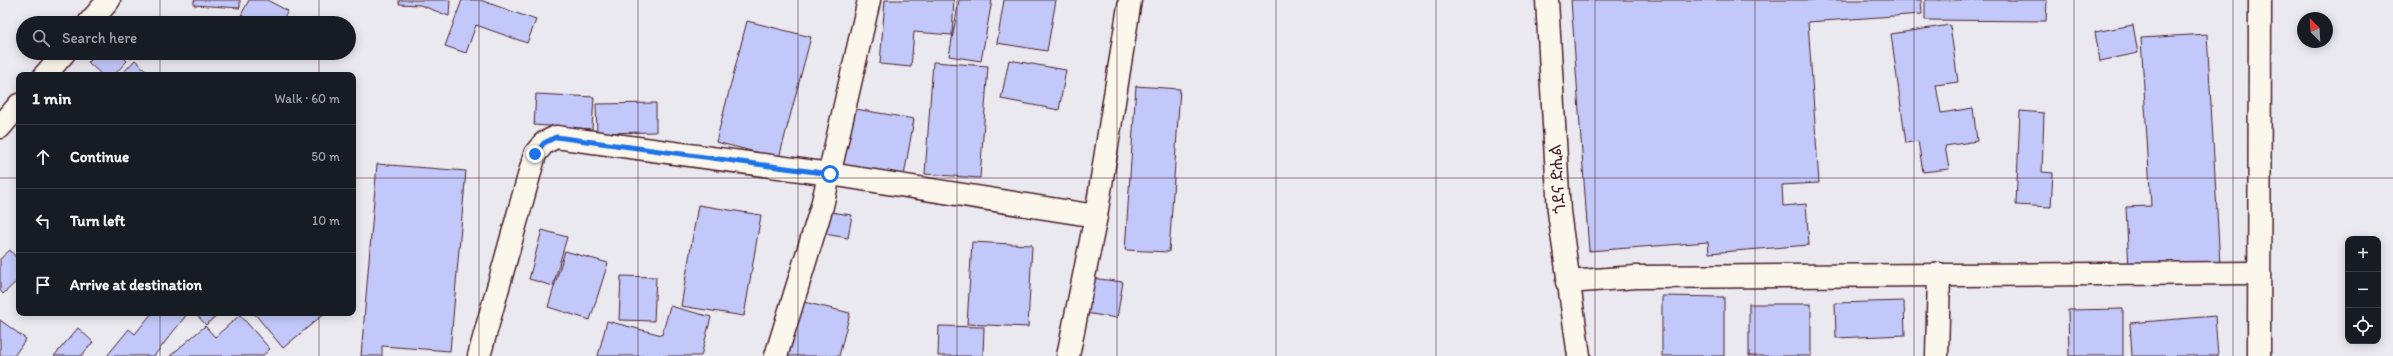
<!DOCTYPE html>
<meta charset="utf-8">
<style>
:root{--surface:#171b24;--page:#20242c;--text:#f1f3f6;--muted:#9ea1a6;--line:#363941}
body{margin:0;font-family:Itim,"Noto Sans Ethiopic",sans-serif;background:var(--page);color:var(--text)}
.controls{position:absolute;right:12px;bottom:12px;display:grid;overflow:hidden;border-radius:8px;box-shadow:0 2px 10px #0003}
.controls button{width:36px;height:36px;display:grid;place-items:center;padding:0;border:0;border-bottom:1px solid var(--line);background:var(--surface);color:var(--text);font:20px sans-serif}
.compass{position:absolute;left:2297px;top:12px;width:36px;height:36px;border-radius:50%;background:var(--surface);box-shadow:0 2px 10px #0003;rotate:336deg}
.stop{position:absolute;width:12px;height:12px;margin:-9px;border:3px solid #1a73e8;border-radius:50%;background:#fff}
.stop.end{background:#1a73e8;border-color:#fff;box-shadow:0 1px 4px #0008}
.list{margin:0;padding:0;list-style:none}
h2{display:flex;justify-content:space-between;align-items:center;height:52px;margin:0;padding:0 16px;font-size:17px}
h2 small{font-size:13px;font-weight:400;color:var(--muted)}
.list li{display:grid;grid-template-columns:26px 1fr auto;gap:12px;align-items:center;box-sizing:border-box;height:64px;padding:0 16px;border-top:1px solid var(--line)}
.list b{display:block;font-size:15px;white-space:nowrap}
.list em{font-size:13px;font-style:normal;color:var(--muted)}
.icon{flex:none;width:22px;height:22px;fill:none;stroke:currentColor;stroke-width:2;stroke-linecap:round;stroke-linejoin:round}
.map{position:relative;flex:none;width:2393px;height:356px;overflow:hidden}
.search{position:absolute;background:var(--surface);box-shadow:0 2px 10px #0003;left:16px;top:16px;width:340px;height:44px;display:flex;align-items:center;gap:10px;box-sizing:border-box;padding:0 14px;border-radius:22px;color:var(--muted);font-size:15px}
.panel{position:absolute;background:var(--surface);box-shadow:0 2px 10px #0003;left:16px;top:72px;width:340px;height:244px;border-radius:8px}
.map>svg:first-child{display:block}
.building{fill:#c2c9fa;stroke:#4a1f2b}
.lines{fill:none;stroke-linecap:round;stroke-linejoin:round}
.minor-casing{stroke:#4a1f2b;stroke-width:25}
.secondary-casing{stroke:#4a1f2b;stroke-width:25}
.minor{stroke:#fbf7ec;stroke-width:22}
.secondary{stroke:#fbf7ec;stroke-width:22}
.route{stroke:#1a73e8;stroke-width:5}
.grid{fill:none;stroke:#4a1f2b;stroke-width:1;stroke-opacity:0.55}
.labels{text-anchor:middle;stroke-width:3;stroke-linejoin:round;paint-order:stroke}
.street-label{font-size:17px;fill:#4a1f2b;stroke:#fbf7ec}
</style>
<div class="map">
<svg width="2393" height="356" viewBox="0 0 2393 356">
<rect width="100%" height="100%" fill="#eae9f0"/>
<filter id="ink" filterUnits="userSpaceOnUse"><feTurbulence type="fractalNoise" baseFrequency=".025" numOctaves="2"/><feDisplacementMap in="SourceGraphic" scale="8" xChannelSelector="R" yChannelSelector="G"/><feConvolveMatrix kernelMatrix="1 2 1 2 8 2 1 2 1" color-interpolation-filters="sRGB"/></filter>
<g filter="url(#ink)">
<g class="building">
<polygon points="194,0 240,0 240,8 194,5"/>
<polygon points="249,0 267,0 288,11 281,23 255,23 241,15"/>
<polygon points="399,0 450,0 449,16 420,5 399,4"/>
<polygon points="462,0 480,0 536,20 527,43 476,25 466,53 445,46"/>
<polygon points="885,0 954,0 952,35 914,32 911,67 880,64"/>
<polygon points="959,0 992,0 981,61 949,56"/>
<polygon points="1004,0 1056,0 1047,51 997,43"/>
<polygon points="1571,0 1921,0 1922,14 1808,22 1819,183 1782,185 1783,206 1806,204 1809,245 1709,253 1708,242 1589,251"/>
<polygon points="1925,0 2047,0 2046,21 1925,20"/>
<polygon points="747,21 811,37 779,158 716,142"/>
<polygon points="1950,25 1958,82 1936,85 1941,113 1973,108 1977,141 1945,146 1949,169 1923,172 1918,141 1906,143 1891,34"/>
<polygon points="2133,25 2138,53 2100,61 2095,32"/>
<polygon points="2207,34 2220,265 2129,270 2126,207 2151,206 2141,38"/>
<polygon points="97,53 119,53 127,61 114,75 102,75 88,62"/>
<polygon points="135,60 151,75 121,75"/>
<polygon points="1009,60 1066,70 1059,110 1001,99"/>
<polygon points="933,62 988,66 980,178 925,174"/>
<polygon points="1136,86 1180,89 1169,252 1125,250"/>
<polygon points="536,94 594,97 592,129 534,125"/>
<polygon points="656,103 656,132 597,133 596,104"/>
<polygon points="844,107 914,119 904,176 834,164"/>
<polygon points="2020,111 2044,113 2042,172 2053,173 2051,207 2016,205"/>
<polygon points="377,164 466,171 450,351 382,346 382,356 361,356"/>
<polygon points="698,205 761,215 744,316 681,306"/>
<polygon points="822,211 852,215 848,238 819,233"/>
<polygon points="542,230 567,237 553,286 529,279"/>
<polygon points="972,242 1032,245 1028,327 967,324"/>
<polygon points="10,250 19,261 19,279 3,294 0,290 0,259"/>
<polygon points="565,251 608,263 590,320 548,307"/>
<polygon points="621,276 656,277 654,321 619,320"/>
<polygon points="1091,278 1123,282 1117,318 1085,313"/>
<polygon points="1662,296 1724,297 1724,356 1662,356"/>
<polygon points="791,299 850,313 839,356 778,356"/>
<polygon points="1904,301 1905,335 1836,338 1835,303"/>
<rect x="1749" y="304" width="62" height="52"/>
<polygon points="670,306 711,317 701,356 598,356 607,321 662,335"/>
<polygon points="2123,309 2123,356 2069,356 2068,310"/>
<polygon points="152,313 188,313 154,356 107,356 129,329 135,334"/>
<polygon points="195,313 219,313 206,325"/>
<polygon points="254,313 325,313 283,348"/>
<polygon points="240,315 270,349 262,356 170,356 205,326 215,337"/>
<polygon points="2215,316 2218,356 2132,356 2130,323"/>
<polygon points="0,320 26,339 14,356 0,356"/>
<polygon points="939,326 984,327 983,356 938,356"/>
<polygon points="78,328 93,342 81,356 54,356"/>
</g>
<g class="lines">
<g class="minor-casing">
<g id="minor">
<polyline points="1547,0 1559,212 1579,356"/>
<polyline points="89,23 109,0"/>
<polyline points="45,75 64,53"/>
<polyline points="0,127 19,105"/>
<polyline points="1567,282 1636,277 2258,273"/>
<polyline points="479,356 535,154 544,143 556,137 830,174 1096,216"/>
<polyline points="776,356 822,206 869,0"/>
<polyline points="1068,356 1096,216 1130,0"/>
<polyline points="1937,356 1939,274"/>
</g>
</g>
<g class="secondary-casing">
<polyline id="secondary" points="2259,356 2260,0"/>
</g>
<use href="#minor" class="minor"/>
<use href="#secondary" class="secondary"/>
</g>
</g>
<g class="lines" filter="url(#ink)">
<polyline class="route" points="535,154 544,143 556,137 830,174"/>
</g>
<path class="grid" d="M 160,0 L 160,23M 319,0 L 319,23M 479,0 L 479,356M 638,0 L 638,356M 798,0 L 798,356M 957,0 L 957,356M 1117,0 L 1117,356M 1276,0 L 1276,356M 1436,0 L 1436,356M 1595,0 L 1595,356M 1755,0 L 1755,356M 1914,0 L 1914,356M 2074,0 L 2074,356M 2233,0 L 2233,356M 160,53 L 160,75M 319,53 L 319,75M 0,178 L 19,178M 353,178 L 2393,178M 160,313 L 160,356M 319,313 L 319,356"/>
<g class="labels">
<g class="street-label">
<text transform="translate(1557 179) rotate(-94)" y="6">ጎደና ድሒል</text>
</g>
</g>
</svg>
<div class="controls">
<button>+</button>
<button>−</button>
<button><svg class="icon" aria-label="locate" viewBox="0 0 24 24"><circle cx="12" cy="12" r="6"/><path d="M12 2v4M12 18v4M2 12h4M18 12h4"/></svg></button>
</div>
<svg class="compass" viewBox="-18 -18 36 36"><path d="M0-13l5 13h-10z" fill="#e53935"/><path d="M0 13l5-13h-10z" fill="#9ea1a6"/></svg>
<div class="stop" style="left:830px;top:174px"></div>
<div class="stop end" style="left:535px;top:154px"></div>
<div class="search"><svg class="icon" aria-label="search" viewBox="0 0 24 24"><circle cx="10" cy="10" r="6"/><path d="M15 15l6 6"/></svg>Search here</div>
<section class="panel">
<h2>1 min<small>Walk · 60 m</small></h2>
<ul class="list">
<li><svg class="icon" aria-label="ahead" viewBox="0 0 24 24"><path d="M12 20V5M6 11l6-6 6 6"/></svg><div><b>Continue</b></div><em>50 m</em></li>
<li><svg class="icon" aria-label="left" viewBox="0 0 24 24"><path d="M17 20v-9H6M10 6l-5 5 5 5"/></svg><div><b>Turn left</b></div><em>10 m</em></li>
<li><svg class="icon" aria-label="arrive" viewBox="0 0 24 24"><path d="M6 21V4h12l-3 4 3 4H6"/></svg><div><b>Arrive at destination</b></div></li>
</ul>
</section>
</div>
